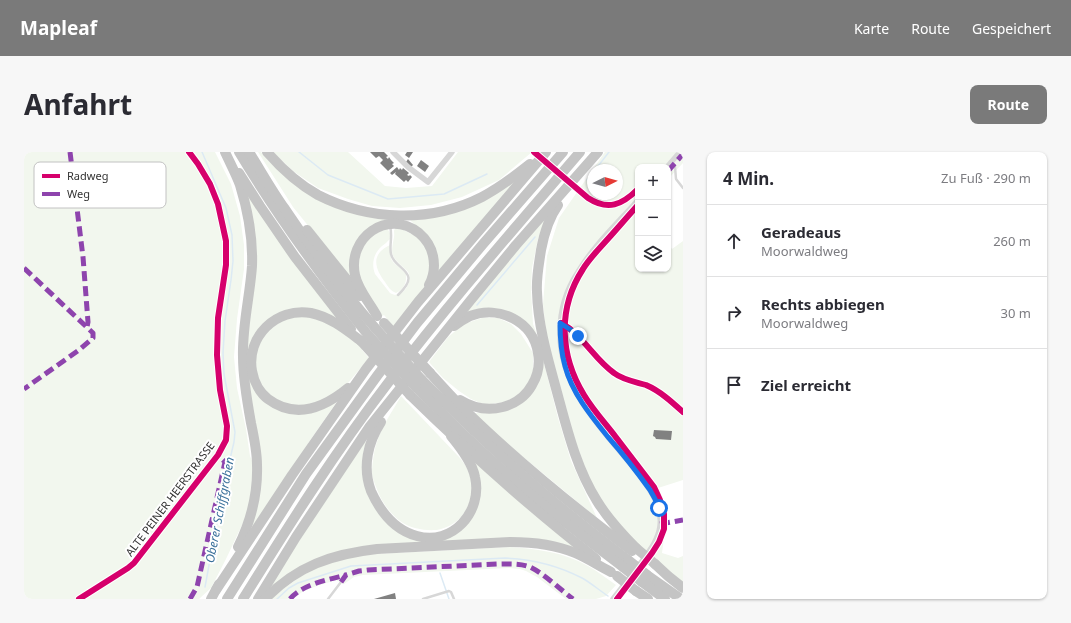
<!DOCTYPE html>
<html lang="de">
<meta charset="utf-8">
<style>
:root{--surface:#fff;--page:#f7f7f7;--text:#2b2b33;--muted:#7c7c81;--line:#e1e1e2;--accent:#7a7a7a}
body{margin:0;font-family:"Noto Sans",sans-serif;background:var(--page);color:var(--text)}
.controls{position:absolute;right:12px;top:12px;display:grid;overflow:hidden;border-radius:8px;box-shadow:0 1px 3px #0004}
.controls button{width:36px;height:36px;display:grid;place-items:center;padding:0;border:0;border-bottom:1px solid var(--line);background:var(--surface);color:var(--text);font:20px sans-serif}
.compass{position:absolute;left:563px;top:12px;width:36px;height:36px;border-radius:50%;background:var(--surface);box-shadow:0 1px 3px #0004;rotate:85deg}
.stop{position:absolute;width:12px;height:12px;margin:-9px;border:3px solid #1a73e8;border-radius:50%;background:#fff}
.stop.end{background:#1a73e8;border-color:#fff;box-shadow:0 1px 4px #0008}
.list{margin:0;padding:0;list-style:none}
h2{display:flex;justify-content:space-between;align-items:center;height:52px;margin:0;padding:0 16px;font-size:17px}
h2 small{font-size:13px;font-weight:400;color:var(--muted)}
.list li{display:grid;grid-template-columns:26px 1fr auto;gap:12px;align-items:center;box-sizing:border-box;height:72px;padding:0 16px;border-top:1px solid var(--line)}
.list b{display:block;font-size:15px;white-space:nowrap}
.list p{margin:0;font-size:13px;white-space:nowrap;color:var(--muted)}
.list em{font-size:13px;font-style:normal;color:var(--muted)}
.icon{flex:none;width:22px;height:22px;fill:none;stroke:currentColor;stroke-width:2;stroke-linecap:round;stroke-linejoin:round}
.map{position:relative;flex:none;width:659px;height:447px;overflow:hidden;border-radius:8px}
header{display:flex;align-items:center;gap:24px;box-sizing:border-box;height:56px;padding:0 20px;background:var(--accent);color:#fff}
header strong{font-size:19px}
nav{display:flex;gap:22px;margin-inline-start:auto;font-size:14px}
.intro{display:flex;align-items:center;justify-content:space-between;box-sizing:border-box;height:96px;padding:0 24px}
h1{margin:0;font-size:28px}
.button{padding:10px 18px;border-radius:8px;background:var(--accent);color:#fff;font-size:14px;font-weight:700}
main{display:flex;gap:24px;padding:0 24px}
aside{flex:1;background:var(--surface);border-radius:8px;box-shadow:0 1px 3px #0004}
.map>svg:first-child{display:block}
.green{fill:#f2f7ee;fill-rule:evenodd}
.lines{fill:none;stroke-linecap:round;stroke-linejoin:round}
.stream{stroke:#dceaf4;stroke-width:1.5}
.building{fill:#818181}
.lane{stroke:#d7d7d7;stroke-width:2.5}
.street{stroke:#d7d7d7;stroke-width:5.5}
.highway{stroke:#c4c4c4;stroke-width:10}
.highway-bridge{stroke:#c4c4c4;stroke-width:10}
.quiet{stroke:#8e44ad;stroke-width:5;stroke-dasharray:10 5;stroke-linecap:butt}
.cycleway-casing{stroke:#fff;stroke-width:8}
.cycleway{stroke:#d6006c;stroke-width:6}
.route{stroke:#1a73e8;stroke-width:5}
.labels{text-anchor:middle;stroke-width:4;stroke-linejoin:round;paint-order:stroke}
.street-label{font-size:11px;fill:#333;stroke:#fff}
.water-label{font-size:12px;font-style:italic;fill:#3b719b;stroke:#fff}
.key{fill:#fff;stroke:#c2c2c2;stroke-width:1}
.key-label{font-size:11px;fill:#333}
</style>
<header>
<strong>Mapleaf</strong>
<nav><a>Karte</a><a>Route</a><a>Gespeichert</a></nav>
</header>
<div class="intro"><h1>Anfahrt</h1><a class="button">Route</a></div>
<main>
<div class="map">
<svg width="659" height="447" viewBox="0 0 659 447">
<rect width="100%" height="100%" fill="#fff"/>
<g class="green">
<polygon points="0,0 191,0 207,32 216,64 220,93 220,117 213,167 210,205 213,236 222,277 226,304 229,311 227,354 202,407 187,436 175,447 0,447"/>
<path d="M 234,0 L 237,0 L 244,8 L 264,27 L 363,68 C 357,74 330,94 328,100 C 324,108 325,119 328,128 L 269,55 Z"/>
<polygon points="249,0 324,0 361,34 382,36 408,34 434,0 508,0 475,28 438,45 407,53 376,56 348,54 324,47 294,36 269,19"/>
<path d="M 581,0 L 659,0 L 659,11 L 644,27 L 644,15 L 614,15 L 614,117 L 644,117 L 644,91 L 648,97 L 659,89 L 659,328 L 634,336 L 643,363 L 638,401 L 654,406 L 659,404 L 659,430 L 614,394 L 590,367 L 576,347 L 553,300 L 523,188 L 519,152 L 523,104 L 535,66 ZM 569,18 L 593,18 L 593,42 L 569,42 Z"/>
<polygon points="498,24 410,129 412,118 392,74 386,68 402,66"/>
<polygon points="217,30 313,166 298,162 249,166 224,214 255,257 312,251 287,287 226,382 234,351 227,254 221,200 228,138"/>
<polygon points="524,61 514,87 508,116 507,138 509,172 512,180 534,266 547,309 573,366 475,285 450,261 466,261 492,253 517,207 491,165 436,166"/>
<path d="M 373,75 L 398,87 L 407,106 L 403,131 L 398,139 L 370,175 L 360,163 L 358,164 L 341,142 L 332,113 L 342,87 L 363,76 L 366,81 L 366,87 C 363,90 361,92 358,94 C 350,101 347,111 351,122 L 366,141 C 377,148 388,133 385,122 C 384,119 382,118 379,115 C 366,103 367,102 370,85 C 371,80 368,78 373,75 Z"/>
<path d="M 366,93 C 365,114 371,109 382,122 C 383,130 380,137 372,141 C 367,139 364,135 361,130 C 350,115 347,102 366,93 Z"/>
<polygon points="285,164 317,177 339,197 338,198 345,206 324,231 296,251 269,255 246,244 234,229 230,208 239,181 264,165"/>
<polygon points="458,166 474,166 487,172 497,182 509,201 509,221 501,237 491,245 480,250 461,253 447,247 435,239 419,226 405,210 424,185 440,172"/>
<path d="M 377,244 L 436,306 C 438,309 441,312 443,316 C 455,340 444,370 417,377 C 407,380 388,377 379,371 C 368,364 359,352 354,340 C 352,334 348,327 348,320 C 348,314 350,298 352,293 C 357,275 368,260 377,244 Z"/>
<polygon points="341,290 343,290 347,347 398,389 447,367 448,307 562,402 531,392 317,400 238,447 291,360"/>
<path d="M 486,395 C 512,397 540,400 564,414 C 573,419 582,426 592,433 L 582,444 L 572,447 L 542,447 L 513,425 L 502,419 L 496,417 L 485,416 L 339,423 L 330,425 L 320,432 L 312,428 C 298,433 280,436 269,447 L 245,447 L 276,425 L 301,411 L 333,403 Z"/>
</g>
<g class="lines">
<g class="stream">
<polyline points="178,0 202,56 208,83 209,109 207,128 201,169 199,201 200,222 211,280 210,290 199,337 181,435"/>
<polyline points="275,0 304,23 364,47 420,42 463,22"/>
<polyline points="571,18 585,0"/>
<polyline points="563,28 569,21"/>
<polyline points="453,153 511,85"/>
<polyline points="416,421 425,447"/>
<path d="M 253,447 L 265,436 L 274,431 L 327,414 L 481,406 C 507,407 535,414 558,426 C 567,431 575,438 584,444"/>
</g>
</g>
<g class="building">
<polygon points="346,0 360,0 364,4 362,5 364,7 365,5 367,8 370,11 368,12 370,14 364,19 356,11 359,8 355,4 352,6"/>
<polygon points="383,0 389,0 385,6 381,3"/>
<polygon points="384,7 389,13 387,15 382,10"/>
<polygon points="397,8 405,14 401,20 393,14"/>
<polygon points="373,15 375,18 376,16 378,18 379,16 385,21 383,23 385,24 386,23 388,25 384,30 382,28 380,30 371,22 372,20 368,23 366,21"/>
<polygon points="630,278 648,279 647,288 632,287 631,285 629,284"/>
<polygon points="371,441 372,447 350,447"/>
</g>
<g class="lines">
<g class="lane">
<polyline points="648,10 651,15 652,27 659,36"/>
<path d="M 366,74 C 369,84 365,93 367,102 C 370,118 400,119 374,143"/>
<path d="M 537,172 C 559,183 570,207 591,221 C 600,228 612,230 622,233 C 637,239 648,250 659,260"/>
<polyline points="304,447 317,430"/>
<polyline points="399,447 425,439 427,440 430,447"/>
</g>
<g class="street">
<polyline points="369,0 384,15 404,30 428,0"/>
<polyline points="643,15 656,0"/>
<polyline points="55,447 104,416 110,411 194,303 202,288 203,274 196,238 193,203 194,166 202,113 202,89 194,52 186,32 174,12 165,0"/>
<path d="M 589,447 C 597,437 605,426 613,416 C 622,403 634,390 636,374 C 639,352 623,334 611,317 C 578,277 535,235 536,180 C 536,158 542,138 554,120 C 570,93 594,71 614,48"/>
</g>
<g class="highway">
<path d="M 201,0 C 206,11 212,22 216,33 C 224,59 229,87 228,114 C 226,144 218,174 219,205 C 219,227 223,249 227,271 C 230,285 233,299 233,313 C 234,342 227,369 214,395"/>
<path d="M 215,0 C 254,65 297,124 344,183"/>
<path d="M 225,0 C 237,19 248,39 261,57 C 289,99 319,139 352,177"/>
<path d="M 243,0 C 257,16 274,32 294,43 C 345,69 407,71 458,45 C 475,36 491,24 506,12"/>
<polyline points="215,21 236,54 271,105 327,177"/>
<path d="M 534,53 C 524,67 520,82 517,98 C 515,112 512,126 513,140 C 514,176 525,210 534,244 C 544,281 553,317 573,349 C 584,367 598,382 612,396"/>
<polyline points="283,78 336,144"/>
<path d="M 353,164 C 346,151 334,138 331,123 C 323,86 363,56 395,81 C 402,87 407,94 409,104 C 411,114 410,124 405,133"/>
<path d="M 430,174 C 435,170 440,167 446,164 C 475,153 509,169 514,201 C 516,212 514,223 508,233 C 502,244 491,252 479,255 C 464,259 449,256 436,248"/>
<path d="M 406,221 C 418,234 429,247 442,259 C 494,310 550,355 608,399"/>
<path d="M 398,228 C 430,260 462,291 495,320 C 530,351 567,380 604,408"/>
<path d="M 392,235 C 423,267 455,298 489,327 C 525,358 562,387 599,415"/>
<path d="M 324,236 C 301,255 272,268 244,247 C 236,241 230,230 228,219 C 222,185 252,155 287,161 C 306,165 321,177 337,189"/>
<path d="M 386,243 C 434,290 484,335 536,378 C 548,388 560,397 572,407"/>
<path d="M 357,270 C 344,290 338,315 347,339 C 356,359 370,378 393,384 C 428,394 459,360 451,325 C 448,310 437,296 427,284"/>
<polyline points="631,412 644,424 659,436"/>
<polyline points="623,423 657,447"/>
<polyline points="618,430 641,447"/>
<polyline points="192,438 268,323 342,217 394,150 522,0"/>
<polyline points="612,439 624,447"/>
<polyline points="187,447 195,432"/>
<polyline points="203,447 282,322 353,224 393,171 459,92 539,0"/>
<path d="M 219,447 C 265,373 311,300 364,231 C 425,151 491,76 556,0"/>
<polyline points="234,447 272,385 346,274 446,149 492,93 574,0"/>
<path d="M 241,447 C 273,414 308,402 353,397 L 486,390 C 508,390 530,392 551,401 C 563,406 575,414 587,420"/>
</g>
<g class="highway-bridge">
<polyline points="360,171 406,221"/>
<polyline points="352,177 398,228"/>
<polyline points="344,183 392,235"/>
<polyline points="337,189 386,243"/>
<polyline points="612,396 631,412"/>
<polyline points="604,408 623,423"/>
<polyline points="599,415 618,430"/>
<polyline points="593,424 612,439"/>
</g>
<g class="quiet">
<polyline points="46,0 59,105 64,170 63,175"/>
<polyline points="644,19 659,2"/>
<polyline points="0,116 69,181 69,186 55,198 0,237"/>
<polyline points="636,372 659,368"/>
<path d="M 317,430 L 322,423 L 335,419 L 344,418 L 474,412 C 485,412 496,411 506,415 C 519,421 537,438 549,447"/>
<polyline points="166,447 173,435 201,310 194,303"/>
<path d="M 266,447 C 279,432 303,428 322,423"/>
</g>
<g class="cycleway-casing">
<g id="cycleway">
<path d="M 510,0 L 564,46 C 584,59 598,53 614,37"/>
<path d="M 537,171 C 559,183 570,207 590,221 C 599,228 612,230 622,233 C 636,239 648,250 659,260"/>
<polyline points="55,447 104,416 110,411 194,303 202,288 203,274 196,238 193,203 194,166 202,113 202,89 194,52 186,32 174,12 165,0"/>
<path d="M 593,447 L 628,401 L 635,390 L 640,377 L 640,362 L 636,348 L 630,335 C 617,318 604,301 591,284 C 581,271 569,258 560,243 C 536,204 533,157 559,117 C 565,107 574,98 582,89 C 593,77 603,65 614,53"/>
</g>
</g>
<use href="#cycleway" class="cycleway"/>
</g>
<g class="lines">
<path class="route" d="M 554,184 L 547,178 L 536,171 C 536,186 537,200 541,214 C 548,241 567,264 584,285 C 599,302 613,320 626,338 L 631,347 L 635,356"/>
</g>
<g class="labels">
<g class="street-label">
<text transform="translate(146 347) rotate(-53)" y="4">ALTE PEINER HEERSTRASSE</text>
</g>
<g class="water-label">
<text transform="translate(196 358) rotate(-79)" y="4">Oberer Schiffgraben</text>
</g>
</g>
<rect x="10" y="10" width="132" height="46" rx="6" class="key"/>
<rect x="18" y="22" width="18" height="4" fill="#d6006c"/>
<rect x="18" y="40" width="18" height="4" fill="#8e44ad"/>
<g class="key-label">
<text x="43" y="28">Radweg</text>
<text x="43" y="46">Weg</text>
</g>
</svg>
<div class="controls">
<button>+</button>
<button>−</button>
<button><svg class="icon" aria-label="layers" viewBox="0 0 24 24"><path d="M12 4l9 5-9 5-9-5zM3 14l9 5 9-5"/></svg></button>
</div>
<svg class="compass" viewBox="-18 -18 36 36"><path d="M0-13l5 13h-10z" fill="#e53935"/><path d="M0 13l5-13h-10z" fill="#7c7c81"/></svg>
<div class="stop" style="left:635px;top:356px"></div>
<div class="stop end" style="left:554px;top:184px"></div>
</div>
<aside>
<h2>4 Min.<small>Zu Fuß · 290 m</small></h2>
<ul class="list">
<li><svg class="icon" aria-label="ahead" viewBox="0 0 24 24"><path d="M12 20V5M6 11l6-6 6 6"/></svg><div><b>Geradeaus</b><p>Moorwaldweg</p></div><em>260 m</em></li>
<li><svg class="icon" aria-label="right" viewBox="0 0 24 24"><path d="M7 20v-9h11M14 6l5 5-5 5"/></svg><div><b>Rechts abbiegen</b><p>Moorwaldweg</p></div><em>30 m</em></li>
<li><svg class="icon" aria-label="arrive" viewBox="0 0 24 24"><path d="M6 21V4h12l-3 4 3 4H6"/></svg><div><b>Ziel erreicht</b></div></li>
</ul>
</aside>
</main>
